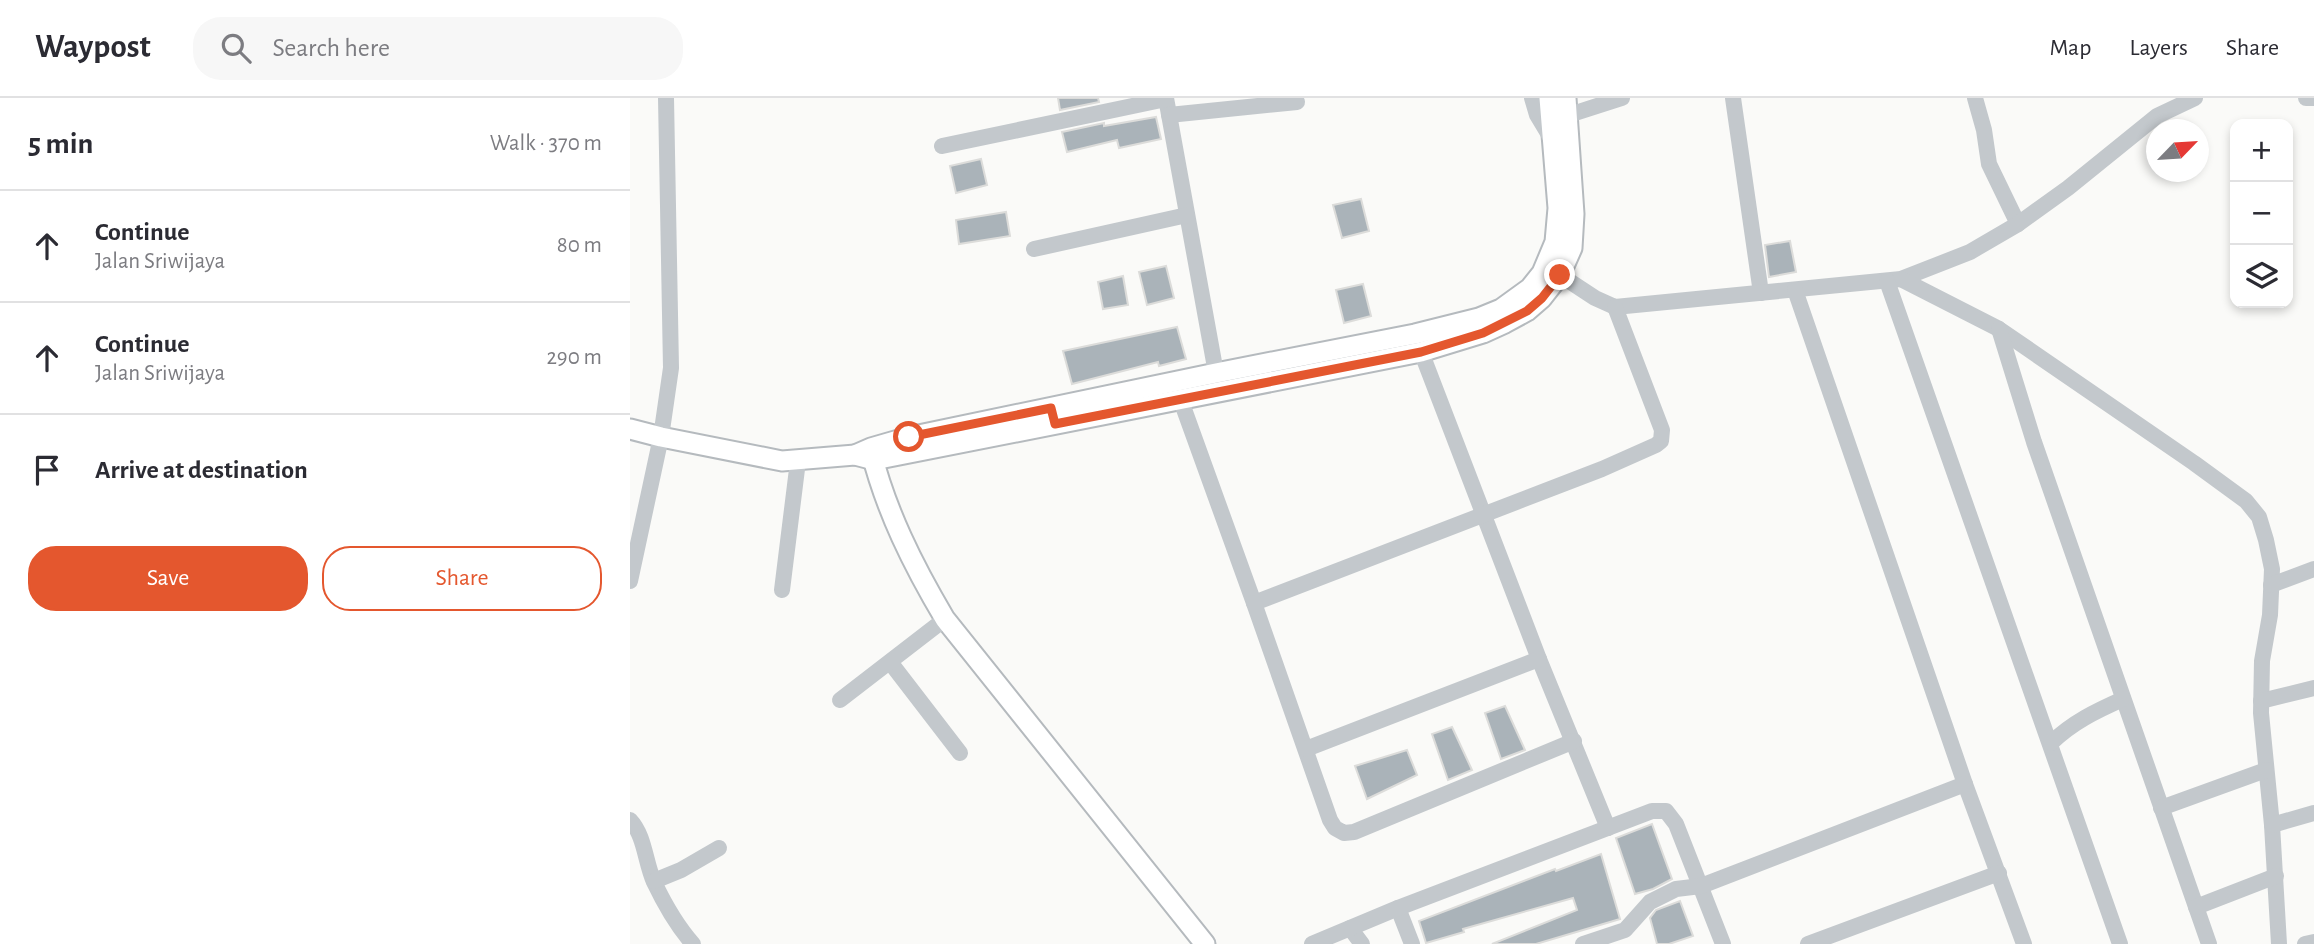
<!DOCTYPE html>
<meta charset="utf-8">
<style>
:root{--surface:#fff;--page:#f7f7f7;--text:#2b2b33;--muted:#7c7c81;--line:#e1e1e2;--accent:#e4572e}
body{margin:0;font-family:"Alegreya Sans",sans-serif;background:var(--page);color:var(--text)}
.controls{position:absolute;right:21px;top:21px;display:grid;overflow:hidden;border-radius:14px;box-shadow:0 4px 10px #0003}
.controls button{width:63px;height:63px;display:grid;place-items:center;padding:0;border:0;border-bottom:2px solid var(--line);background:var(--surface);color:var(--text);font:35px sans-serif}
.compass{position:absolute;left:1516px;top:21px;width:63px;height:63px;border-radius:50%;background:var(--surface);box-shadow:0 4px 10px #0003;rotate:65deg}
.stop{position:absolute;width:21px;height:21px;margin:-16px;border:5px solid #e4572e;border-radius:50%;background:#fff}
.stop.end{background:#e4572e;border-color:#fff;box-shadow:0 2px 7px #0008}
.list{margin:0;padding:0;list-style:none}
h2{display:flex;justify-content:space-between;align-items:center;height:91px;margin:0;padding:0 28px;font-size:30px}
h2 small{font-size:23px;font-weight:400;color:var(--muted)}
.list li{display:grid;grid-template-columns:46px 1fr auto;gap:21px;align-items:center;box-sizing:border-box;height:112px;padding:0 28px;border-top:2px solid var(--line)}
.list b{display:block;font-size:26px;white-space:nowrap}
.list p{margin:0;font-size:23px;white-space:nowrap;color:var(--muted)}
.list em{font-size:23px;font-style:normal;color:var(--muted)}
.actions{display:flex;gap:14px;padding:21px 28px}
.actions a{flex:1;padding:16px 0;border:2px solid var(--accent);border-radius:28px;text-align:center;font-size:24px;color:var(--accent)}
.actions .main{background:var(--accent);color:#fff}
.icon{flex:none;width:38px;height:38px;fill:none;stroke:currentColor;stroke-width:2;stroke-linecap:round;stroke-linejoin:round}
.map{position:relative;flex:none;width:1684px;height:846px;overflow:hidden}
header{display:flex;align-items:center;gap:42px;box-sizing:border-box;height:98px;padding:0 35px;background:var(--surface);border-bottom:2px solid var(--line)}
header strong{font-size:33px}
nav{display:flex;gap:38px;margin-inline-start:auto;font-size:24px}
.search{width:490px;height:63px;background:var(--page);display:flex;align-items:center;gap:18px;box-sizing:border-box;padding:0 24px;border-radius:28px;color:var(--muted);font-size:26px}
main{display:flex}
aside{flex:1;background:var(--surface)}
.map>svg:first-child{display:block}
.building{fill:#aab3b9;stroke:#dcdcda;stroke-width:2}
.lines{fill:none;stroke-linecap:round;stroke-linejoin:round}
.major-casing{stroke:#b5babe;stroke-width:23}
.minor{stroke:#c3c8cc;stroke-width:16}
.major{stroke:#fff;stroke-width:19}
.route{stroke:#e4572e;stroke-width:9}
</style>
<header>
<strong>Waypost</strong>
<div class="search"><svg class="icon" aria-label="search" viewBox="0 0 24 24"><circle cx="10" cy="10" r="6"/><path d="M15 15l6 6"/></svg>Search here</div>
<nav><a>Map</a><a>Layers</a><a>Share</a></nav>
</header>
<main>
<aside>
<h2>5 min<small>Walk · 370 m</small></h2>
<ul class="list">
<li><svg class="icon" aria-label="ahead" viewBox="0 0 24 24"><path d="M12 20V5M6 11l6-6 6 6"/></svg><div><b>Continue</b><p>Jalan Sriwijaya</p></div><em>80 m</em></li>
<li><svg class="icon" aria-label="ahead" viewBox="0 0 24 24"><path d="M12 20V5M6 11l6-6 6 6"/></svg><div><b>Continue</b><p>Jalan Sriwijaya</p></div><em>290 m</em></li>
<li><svg class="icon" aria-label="arrive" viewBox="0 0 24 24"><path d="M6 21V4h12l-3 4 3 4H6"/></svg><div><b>Arrive at destination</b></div></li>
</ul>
<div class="actions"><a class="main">Save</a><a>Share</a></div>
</aside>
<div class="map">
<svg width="1684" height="846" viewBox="0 0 1684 846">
<rect width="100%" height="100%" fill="#fafaf8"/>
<g class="building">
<polygon points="428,0 468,0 469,4 430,12"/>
<polygon points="526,19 531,41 489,50 487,42 437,54 432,34 474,25 474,28"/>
<polygon points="351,61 357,87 326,95 320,68"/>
<polygon points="731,101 739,133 712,140 703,107"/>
<polygon points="376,114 380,138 329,146 326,122"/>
<polygon points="1160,143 1166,174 1139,179 1135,147"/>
<polygon points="536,168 544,200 517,207 509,174"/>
<polygon points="493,178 498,207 473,211 468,184"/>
<polygon points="733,186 741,218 714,225 706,192"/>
<polygon points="547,229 556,261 529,268 528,264 442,286 433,253"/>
<polygon points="875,608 895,652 871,661 855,615"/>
<polygon points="822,629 842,672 818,682 802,636"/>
<polygon points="777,652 787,677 737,701 725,668"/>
<polygon points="1022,726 1042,781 1023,791 1005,796 986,740"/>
<polygon points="971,756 990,821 906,846 862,846 947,812 943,800 833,831 834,834 796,845 789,823 925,771 926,773"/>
<polygon points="1050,803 1063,838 1039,846 1027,846 1020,820 1026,812"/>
</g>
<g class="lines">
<g class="major-casing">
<g id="major">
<polyline points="0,331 31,339 152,363 225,357 244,362 791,254 853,235 875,225 897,213 912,200 930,177 942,150 944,116 936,0"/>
<path d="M 241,353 C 256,413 283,467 315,521 L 575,846"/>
<polyline points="225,357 241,350 279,339 586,275 785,236 849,220 871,211 900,190 912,175 925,144 928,110 919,0"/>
</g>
</g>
<g class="minor">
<polyline points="536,0 588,286"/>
<polyline points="902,0 907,17 922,42"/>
<polyline points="1103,0 1131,195"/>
<polyline points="1345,0 1354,32 1359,66 1388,126"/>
<polyline points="1676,0 1684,0"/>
<polyline points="539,17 667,4"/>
<polyline points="939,17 992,0"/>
<polyline points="312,48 536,1"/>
<polyline points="404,151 557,117"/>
<polyline points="930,177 965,200 985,209 1271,181 1340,154 1388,126 1438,90 1527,18 1565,0"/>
<polyline points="1271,181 1369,231 1564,365 1616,403 1629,419 1636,442 1642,471 1640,517 1632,563 1631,615 1642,727 1649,846"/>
<polyline points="1257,183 1490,846"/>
<polyline points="1165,192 1335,686 1394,846"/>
<polyline points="1369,231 1404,344 1579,846"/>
<polyline points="787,243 909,561 978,730"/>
<polyline points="550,300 624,505 972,371 1026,347 1031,343 1032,332 985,209"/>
<polyline points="0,483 31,339 41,270 36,0"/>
<polyline points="1641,487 1684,471"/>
<polyline points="152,492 168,363"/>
<polyline points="624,505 700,722 705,730 714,735 724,734 944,643"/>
<polyline points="260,564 330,655"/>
<polyline points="210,602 315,521"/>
<polyline points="1631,603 1684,590"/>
<path d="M 1421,645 C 1443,624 1466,613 1493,601"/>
<polyline points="676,651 909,561"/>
<polyline points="1531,710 1636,672"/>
<path d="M 0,722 C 15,738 15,764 24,784 C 34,805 47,828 63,846"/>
<polyline points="1642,727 1684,715"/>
<polyline points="24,783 51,772 89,750"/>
<polyline points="1566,809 1646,778"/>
<polyline points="768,810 782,846"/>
<polyline points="720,830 732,846"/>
<polyline points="682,846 768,810 1022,713 1036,713 1046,726 1093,846"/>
<polyline points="953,846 995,832 1020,804 1046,791 1071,788 1335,686"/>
<polyline points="1178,846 1369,775"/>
<polyline points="1675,846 1684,844"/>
</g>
<use href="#major" class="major"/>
</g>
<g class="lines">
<polyline class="route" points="279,339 421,310 425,326 791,254 853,235 897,213 912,200 930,177"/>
</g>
</svg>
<div class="controls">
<button>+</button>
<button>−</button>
<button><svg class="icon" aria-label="layers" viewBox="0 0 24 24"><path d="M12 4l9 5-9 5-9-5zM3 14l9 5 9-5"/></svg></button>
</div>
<svg class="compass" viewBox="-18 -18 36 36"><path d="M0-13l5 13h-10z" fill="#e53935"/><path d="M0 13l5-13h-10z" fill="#7c7c81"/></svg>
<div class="stop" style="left:279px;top:339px"></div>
<div class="stop end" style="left:930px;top:177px"></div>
</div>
</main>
